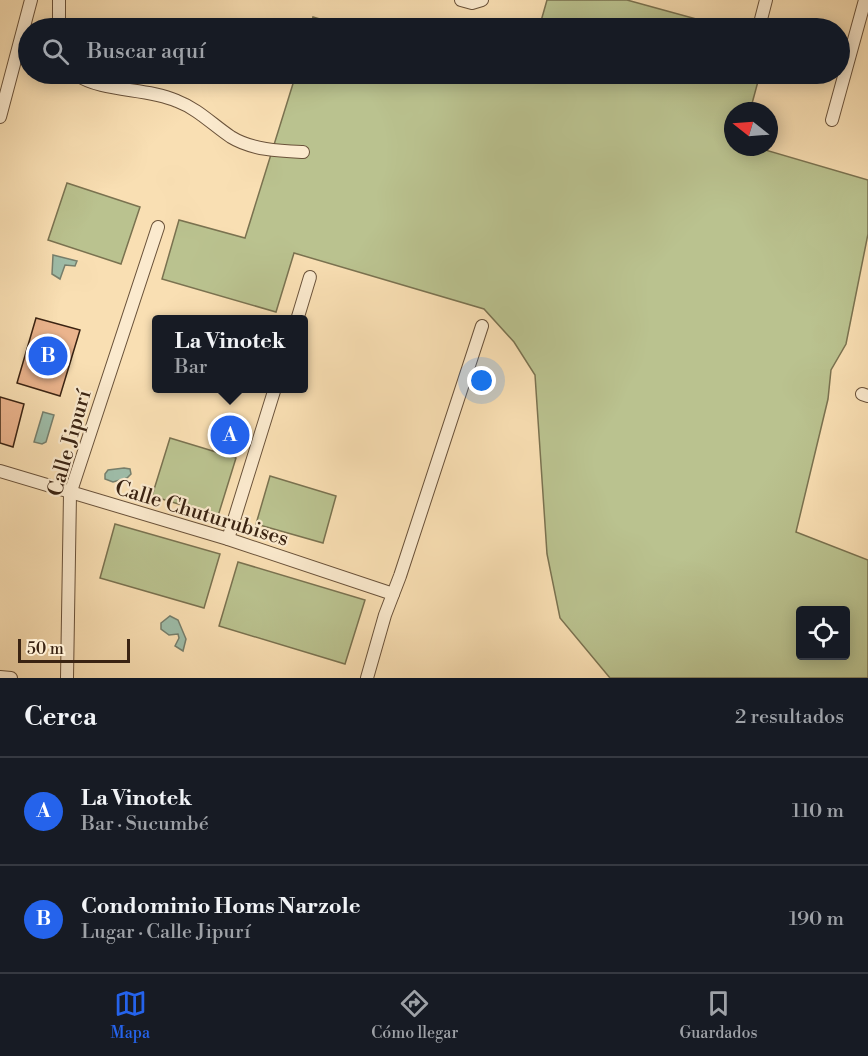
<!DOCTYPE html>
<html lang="es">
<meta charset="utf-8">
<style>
:root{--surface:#171b24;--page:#242831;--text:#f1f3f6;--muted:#9ea1a6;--line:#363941;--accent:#2563eb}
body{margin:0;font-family:"Libre Bodoni",serif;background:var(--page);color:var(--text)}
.controls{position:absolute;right:18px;bottom:18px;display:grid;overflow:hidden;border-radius:6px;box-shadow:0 3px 15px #0003}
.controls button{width:54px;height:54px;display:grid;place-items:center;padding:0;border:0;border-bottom:2px solid var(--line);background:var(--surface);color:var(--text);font:30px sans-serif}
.compass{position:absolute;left:724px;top:102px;width:54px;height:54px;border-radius:50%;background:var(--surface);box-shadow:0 3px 15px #0003;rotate:287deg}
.scale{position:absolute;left:18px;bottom:15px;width:112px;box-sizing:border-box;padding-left:6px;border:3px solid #3a2312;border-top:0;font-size:16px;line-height:21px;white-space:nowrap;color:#3a2312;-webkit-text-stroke:4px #fbeace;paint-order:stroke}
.you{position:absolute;left:482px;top:381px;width:21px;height:21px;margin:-15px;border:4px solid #fff;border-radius:50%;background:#1a73e8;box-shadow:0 0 0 9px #1a73e833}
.badge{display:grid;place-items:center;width:39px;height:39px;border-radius:50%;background:var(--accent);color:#fff;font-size:20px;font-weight:700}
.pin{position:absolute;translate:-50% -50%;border:3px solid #fff;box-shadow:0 2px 6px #0006}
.popup{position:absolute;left:152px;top:315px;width:156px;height:78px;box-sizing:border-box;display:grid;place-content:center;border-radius:6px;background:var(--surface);filter:drop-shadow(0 2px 4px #0005);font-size:20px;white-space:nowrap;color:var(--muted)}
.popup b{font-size:22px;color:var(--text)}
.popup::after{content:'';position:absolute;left:50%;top:100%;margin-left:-12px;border:12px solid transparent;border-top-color:var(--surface)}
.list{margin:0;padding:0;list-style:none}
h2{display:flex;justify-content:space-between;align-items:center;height:78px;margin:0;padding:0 24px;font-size:26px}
h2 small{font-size:20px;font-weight:400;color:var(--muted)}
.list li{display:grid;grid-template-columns:39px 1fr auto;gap:18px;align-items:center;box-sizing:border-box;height:108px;padding:0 24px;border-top:2px solid var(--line)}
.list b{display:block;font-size:22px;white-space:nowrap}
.list p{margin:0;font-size:20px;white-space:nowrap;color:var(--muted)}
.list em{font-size:20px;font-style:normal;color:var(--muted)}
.icon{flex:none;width:33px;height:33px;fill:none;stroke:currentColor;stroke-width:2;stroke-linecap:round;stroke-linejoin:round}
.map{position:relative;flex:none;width:868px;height:678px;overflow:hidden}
.search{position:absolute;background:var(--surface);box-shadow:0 3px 15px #0003;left:18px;right:18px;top:18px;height:66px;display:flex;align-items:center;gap:15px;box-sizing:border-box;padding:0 21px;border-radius:33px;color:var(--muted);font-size:22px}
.sheet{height:294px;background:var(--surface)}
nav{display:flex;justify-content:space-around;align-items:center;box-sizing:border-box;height:84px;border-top:2px solid var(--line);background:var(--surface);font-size:16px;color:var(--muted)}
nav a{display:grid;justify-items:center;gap:3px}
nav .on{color:var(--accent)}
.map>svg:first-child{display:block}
.green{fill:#bac28f;stroke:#7a7250;stroke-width:1.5;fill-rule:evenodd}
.water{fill:#9ebda9;stroke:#767f6d;stroke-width:1.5}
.building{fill:#ebb48d;stroke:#3a2312;stroke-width:1.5}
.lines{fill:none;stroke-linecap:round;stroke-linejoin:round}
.minor-casing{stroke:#6a523a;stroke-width:14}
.minor{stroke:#fbeace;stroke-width:12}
.labels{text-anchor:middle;stroke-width:4.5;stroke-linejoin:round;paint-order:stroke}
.street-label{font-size:21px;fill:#3a2312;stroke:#fbeace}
</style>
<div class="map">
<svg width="868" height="678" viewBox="0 0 868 678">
<rect width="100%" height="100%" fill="#f9dfb3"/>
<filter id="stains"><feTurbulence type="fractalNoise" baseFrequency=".00333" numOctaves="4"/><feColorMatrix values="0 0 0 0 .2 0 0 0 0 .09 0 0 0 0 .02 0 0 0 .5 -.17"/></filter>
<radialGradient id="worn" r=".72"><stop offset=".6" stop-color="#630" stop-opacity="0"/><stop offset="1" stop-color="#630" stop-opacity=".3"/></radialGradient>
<g class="green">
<polygon points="547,0 627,0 729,28 539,28"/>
<polygon points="313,17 350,28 310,28"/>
<path d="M 296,74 L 496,74 L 511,78 L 524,74 L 760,74 L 750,111 L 733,111 L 733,147 L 755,147 L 868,180 L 868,234 L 846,344 L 831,370 L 828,399 L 796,532 L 868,560 L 868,678 L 610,678 L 560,618 L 547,554 L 535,375 L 514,342 L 484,309 L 294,253 L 276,312 L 162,279 L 179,220 L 245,238 ZM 800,610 L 846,610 L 846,656 L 800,656 Z"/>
<polygon points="67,183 140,207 121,264 48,240"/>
<polygon points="170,438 236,458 218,516 152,496"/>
<polygon points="270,476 336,496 323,543 256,524"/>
<polygon points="115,524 220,554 204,608 100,578"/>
<polygon points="238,562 365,600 345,664 219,626"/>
</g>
<g class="water">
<polygon points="53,255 77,261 75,266 65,265 60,279 52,274"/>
<polygon points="43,412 54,415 46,442 42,444 34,442"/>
<polygon points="124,468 130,469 131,474 127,478 113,482 105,479 105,474 108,470"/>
<polygon points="170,616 178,620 186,639 183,651 175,646 179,638 178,634 169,635 161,629 161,623"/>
</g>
<g class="building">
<polygon points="36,318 80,330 60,396 17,383"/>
<polygon points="0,397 24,404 13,447 0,443"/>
</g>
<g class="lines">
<g class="minor-casing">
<g id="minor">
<polyline points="461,0 472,3 482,0"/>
<polyline points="759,27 766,0"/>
<polyline points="59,28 59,0"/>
<path d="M 75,74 C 104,93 145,87 177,101 C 198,109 213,125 231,137 C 252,150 280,151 303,152"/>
<polyline points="0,117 31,0"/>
<polyline points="832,120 865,0"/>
<polyline points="297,320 310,277"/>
<polyline points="862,394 868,396"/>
<polyline points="0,471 228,539 393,594"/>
<polyline points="228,539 275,388"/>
<polyline points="0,677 11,678"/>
<polyline points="67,678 70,494 158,227"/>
<polyline points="367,678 385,615 400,576 482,326"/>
</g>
</g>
<use href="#minor" class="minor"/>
</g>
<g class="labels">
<g class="street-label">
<text transform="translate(69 443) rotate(-74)" y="7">Calle Jipurí</text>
<text transform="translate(202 513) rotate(17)" y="7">Calle Chuturubises</text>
</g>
</g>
<rect width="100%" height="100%" filter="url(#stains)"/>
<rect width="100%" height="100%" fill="url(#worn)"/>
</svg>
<div class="controls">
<button><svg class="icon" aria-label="locate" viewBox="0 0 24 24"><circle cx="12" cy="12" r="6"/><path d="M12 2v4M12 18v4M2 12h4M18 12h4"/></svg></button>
</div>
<svg class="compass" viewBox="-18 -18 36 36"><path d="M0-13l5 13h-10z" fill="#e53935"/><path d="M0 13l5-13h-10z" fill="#9ea1a6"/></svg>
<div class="scale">50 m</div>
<div class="you"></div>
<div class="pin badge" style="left:230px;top:435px">A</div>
<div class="popup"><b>La Vinotek</b>Bar</div>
<div class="pin badge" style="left:48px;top:356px">B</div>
<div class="search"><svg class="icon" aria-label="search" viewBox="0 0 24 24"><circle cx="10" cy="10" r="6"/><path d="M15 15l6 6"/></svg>Buscar aquí</div>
</div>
<section class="sheet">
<h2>Cerca<small>2 resultados</small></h2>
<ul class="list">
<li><span class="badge">A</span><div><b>La Vinotek</b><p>Bar · Sucumbé</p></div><em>110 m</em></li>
<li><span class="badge">B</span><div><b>Condominio Homs Narzole</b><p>Lugar · Calle Jipurí</p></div><em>190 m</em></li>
</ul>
</section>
<nav>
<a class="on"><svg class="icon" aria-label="map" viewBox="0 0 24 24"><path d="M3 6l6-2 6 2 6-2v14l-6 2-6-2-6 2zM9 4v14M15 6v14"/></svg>Mapa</a>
<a><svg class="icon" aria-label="directions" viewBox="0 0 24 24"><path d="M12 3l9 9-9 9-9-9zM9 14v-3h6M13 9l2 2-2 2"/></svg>Cómo llegar</a>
<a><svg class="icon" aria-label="saved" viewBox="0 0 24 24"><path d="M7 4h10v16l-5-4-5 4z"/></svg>Guardados</a>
</nav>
